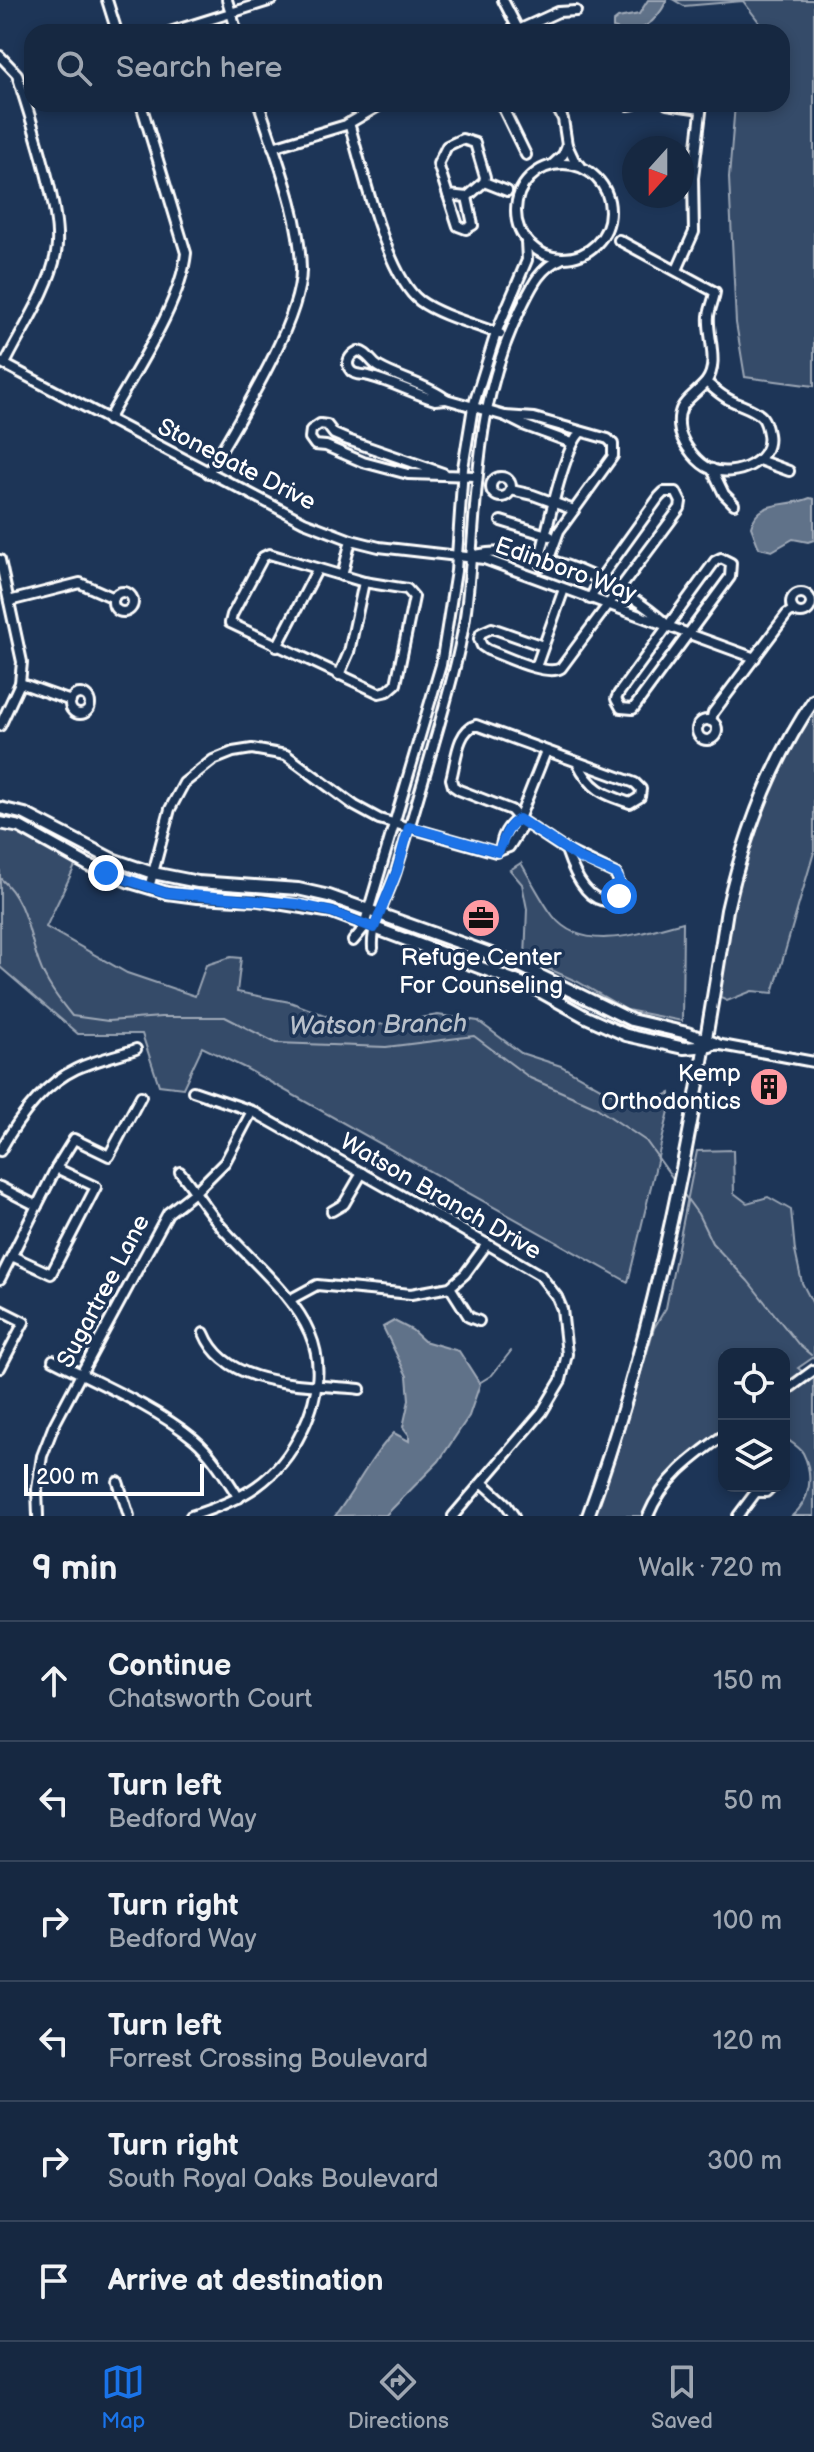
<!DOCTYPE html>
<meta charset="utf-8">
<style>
:root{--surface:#162841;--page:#23344c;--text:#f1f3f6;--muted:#9ea6b1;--line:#35445a;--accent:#1a73e8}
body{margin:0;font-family:"Balsamiq Sans",sans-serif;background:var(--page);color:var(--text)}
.controls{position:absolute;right:24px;bottom:24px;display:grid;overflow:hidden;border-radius:16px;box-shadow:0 4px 12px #0003}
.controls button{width:72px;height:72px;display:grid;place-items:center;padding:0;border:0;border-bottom:2px solid var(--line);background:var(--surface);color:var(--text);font:40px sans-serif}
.compass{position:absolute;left:622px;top:136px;width:72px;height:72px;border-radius:50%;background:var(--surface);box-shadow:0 4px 12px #0003;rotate:201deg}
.scale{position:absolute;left:24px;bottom:20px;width:180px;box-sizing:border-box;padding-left:8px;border:4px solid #fff;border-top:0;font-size:22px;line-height:28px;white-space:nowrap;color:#fff;-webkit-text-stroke:6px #1d3557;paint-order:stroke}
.stop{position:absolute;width:24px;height:24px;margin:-18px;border:6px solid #1a73e8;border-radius:50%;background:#fff}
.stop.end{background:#1a73e8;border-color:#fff;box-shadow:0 2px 8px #0008}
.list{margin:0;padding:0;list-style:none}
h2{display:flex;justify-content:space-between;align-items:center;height:104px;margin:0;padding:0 32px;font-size:34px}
h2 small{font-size:26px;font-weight:400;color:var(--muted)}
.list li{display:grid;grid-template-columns:52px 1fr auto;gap:24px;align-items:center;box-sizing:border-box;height:120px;padding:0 32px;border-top:2px solid var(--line)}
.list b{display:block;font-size:30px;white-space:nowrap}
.list p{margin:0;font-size:26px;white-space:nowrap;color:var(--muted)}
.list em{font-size:26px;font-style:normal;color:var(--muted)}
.icon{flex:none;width:44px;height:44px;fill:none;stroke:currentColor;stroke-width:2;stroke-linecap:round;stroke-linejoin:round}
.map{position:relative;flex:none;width:814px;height:1516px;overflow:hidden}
.search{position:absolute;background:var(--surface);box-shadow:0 4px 12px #0003;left:24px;right:24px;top:24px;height:88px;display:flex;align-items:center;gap:20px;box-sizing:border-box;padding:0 28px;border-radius:24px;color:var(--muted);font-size:30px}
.sheet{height:824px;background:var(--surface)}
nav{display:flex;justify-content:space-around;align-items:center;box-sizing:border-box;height:112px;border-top:2px solid var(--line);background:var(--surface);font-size:22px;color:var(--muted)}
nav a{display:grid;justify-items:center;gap:4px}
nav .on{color:var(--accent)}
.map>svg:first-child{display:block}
.green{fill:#364b69;stroke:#9aa5b4;stroke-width:2}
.water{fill:#617289;stroke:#a0aab8;stroke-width:2}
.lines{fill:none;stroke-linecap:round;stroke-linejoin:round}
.stream{stroke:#a0aab8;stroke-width:2}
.minor-casing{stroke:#fff;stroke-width:14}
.major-casing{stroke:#fff;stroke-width:16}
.minor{stroke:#1d3557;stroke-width:8}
.major{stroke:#1d3557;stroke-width:10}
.route{stroke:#1a73e8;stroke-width:10}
.labels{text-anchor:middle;stroke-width:7;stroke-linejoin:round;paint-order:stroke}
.street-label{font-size:24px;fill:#fff;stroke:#1d3557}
.poi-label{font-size:24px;fill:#fff;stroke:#1d3557}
.water-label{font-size:26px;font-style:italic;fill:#b8c0ca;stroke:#1d3557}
</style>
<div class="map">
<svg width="814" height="1516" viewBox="0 0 814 1516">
<rect width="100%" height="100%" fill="#1d3557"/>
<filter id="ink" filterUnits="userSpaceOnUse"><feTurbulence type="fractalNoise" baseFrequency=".0125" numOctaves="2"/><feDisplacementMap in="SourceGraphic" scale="16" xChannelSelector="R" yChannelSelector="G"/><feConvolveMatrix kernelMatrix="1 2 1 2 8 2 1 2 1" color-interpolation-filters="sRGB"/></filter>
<g filter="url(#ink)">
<g class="green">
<polygon points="674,0 814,0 814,386 745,377 736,323 729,178 735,104 782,104 782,32 755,32 759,22 743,1 684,6"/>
<polygon points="814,700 814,852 773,993 752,991 727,1001 714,995 749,828"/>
<polygon points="0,823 76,864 46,927 127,973 195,996 206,965 231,957 241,958 237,992 290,1002 359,1028 438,1015 478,1021 521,1053 561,1066 606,1091 643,1105 670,1093 670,1107 628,1282 245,1068 202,1047 183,1088 159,1085 142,1034 78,1034 0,967"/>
<path d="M 521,863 C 531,880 541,900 553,916 C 583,955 644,932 683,922 L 682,1021 L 627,1010 L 578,982 L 525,958 L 527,909 L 522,884 L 510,870 Z"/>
<path d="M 733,1150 L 734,1193 L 747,1203 L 768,1197 L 791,1210 L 795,1251 L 802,1283 L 814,1306 L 814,1357 L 798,1368 L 807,1375 L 814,1370 L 814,1516 L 792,1516 C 811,1500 814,1475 803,1453 C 800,1447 790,1442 784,1437 L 784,1354 L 724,1354 L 724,1435 L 689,1460 L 647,1516 L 595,1516 L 628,1417 L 654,1328 L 666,1308 L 697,1151 Z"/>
</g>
<g class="water">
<path d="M 648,0 L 667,0 C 657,22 638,38 613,28 L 613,22 L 618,18 L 639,14 Z"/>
<path d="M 810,498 L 814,499 L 814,540 L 808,542 L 793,539 L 772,551 L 759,548 L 751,527 C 758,498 788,508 810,498 Z"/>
<path d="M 394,1321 L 412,1330 L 424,1341 L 459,1351 L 480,1384 L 469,1416 L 439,1461 L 386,1515 L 335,1516 C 356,1489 370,1457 394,1433 L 409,1441 L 409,1435 L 403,1427 L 409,1400 L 407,1376 L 383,1327 Z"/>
</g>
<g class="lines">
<g class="stream">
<path d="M 0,878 C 26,900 28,933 39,963 C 46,983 59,1000 72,1016 L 108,1021 L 161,1017 L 225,1017 L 276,1043 L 386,1047 L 474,1036 L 530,1078 L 594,1106 L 646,1141 L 674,1180"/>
<polyline points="682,1192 698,1214 712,1243 748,1281 799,1345 811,1355"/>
<polyline points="479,1383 492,1375 511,1351"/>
</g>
<g class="minor-casing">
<g id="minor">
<polyline points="107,0 117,32"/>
<polyline points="227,0 237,32"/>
<polyline points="503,0 519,31"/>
<polyline points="170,32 272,0"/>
<polyline points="514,32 558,12 576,11"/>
<path d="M 0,56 L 17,74 C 29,116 64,214 56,253 C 50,289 21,331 5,364"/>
<polyline points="501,104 526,155"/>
<polyline points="555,104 563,119 567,145"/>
<polyline points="667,104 701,109"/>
<polyline points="628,105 634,104"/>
<path d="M 349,123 C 362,166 386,276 420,301 C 439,315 477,325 500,334"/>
<polyline points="273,147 346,125 382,104"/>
<circle cx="563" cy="211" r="47"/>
<polyline points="552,165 563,155 567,145 574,160 580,165"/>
<polyline points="484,182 467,197 448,195 438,164 447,146 462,139 475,143 485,177 484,182 507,191"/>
<polyline points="448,195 458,226 466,229 473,225 467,197"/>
<path d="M 619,240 L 715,292 C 714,300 710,308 709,316 C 707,335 720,364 706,382 C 692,399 674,402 680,432 C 684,446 698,464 711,469 C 735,478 773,462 768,434 C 767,428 766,422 762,417 C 753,407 736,405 725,397 C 718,393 712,387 706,382"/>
<polyline points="677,270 694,232 693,178 702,104"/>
<path d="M 358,351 C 369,353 370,362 379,367 C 400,379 426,384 446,399 L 435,400 C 413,393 392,382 369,376 C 363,374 356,376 351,371 C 344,363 350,355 358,351 Z"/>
<polyline points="0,362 304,522 351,540 379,547 484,559 755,658"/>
<polyline points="446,399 505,416"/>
<path d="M 108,420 C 133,374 181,304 186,253 L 141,104"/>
<path d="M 572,443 L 523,425 L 505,416 L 534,418 L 608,439 L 613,444 L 613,456 L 559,531 L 548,561 L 542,566 L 541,553 C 548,527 564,447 581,432"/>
<polyline points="759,460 789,471"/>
<polyline points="712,469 724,494 734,504"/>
<path d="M 208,473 C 235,426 302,321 301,269 C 300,213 276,157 259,104"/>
<polyline points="443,473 348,440 334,434 327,425 320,424 311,430 310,438 315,445 326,446 363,462 408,474 476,476"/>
<circle cx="501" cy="487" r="10"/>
<polyline points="511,490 533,495 574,510"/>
<polyline points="501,521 550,536"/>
<polygon points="269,554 364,582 407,589 414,597 396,684 388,691 379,693 230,623 232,615 263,557"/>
<path d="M 475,555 C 535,541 625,585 667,625"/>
<polygon points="721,558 731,563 730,577 633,709 621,708 616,699 619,693 715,561"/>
<polyline points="0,560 22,662 20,683 0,726"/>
<polyline points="342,576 351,540"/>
<circle cx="123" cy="602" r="10"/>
<circle cx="801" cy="603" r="10"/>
<polyline points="9,601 80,583 114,598"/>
<path d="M 543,646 L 492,628 L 481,633 L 479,639 L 482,646 L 488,650 C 505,656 546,677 561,668 L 680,508 L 681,502 L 676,492 L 664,492 L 659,497 L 600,579 L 590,599"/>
<polyline points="277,647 317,570"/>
<polyline points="536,667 564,589"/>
<polyline points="339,675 349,652 364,582"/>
<polyline points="20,683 71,701"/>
<circle cx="80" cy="704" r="10"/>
<circle cx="707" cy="730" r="10"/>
<polyline points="711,721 713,713 787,614 793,610"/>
<path d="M 501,849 C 501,836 508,825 519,819"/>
<path d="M 566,850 C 573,871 588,908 616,900 L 619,883 L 616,874 L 566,850 L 519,819 L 511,810 L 459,790 L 453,786 L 451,779 C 456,762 457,730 476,725 L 635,783 L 641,789 L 640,797 L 630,803 C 603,794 591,790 577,762"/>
<polyline points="149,888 170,809 184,783 213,760 233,752 252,749 286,755 355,806 379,819 496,852 509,847 521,828 519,819 546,751"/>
<polyline points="353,941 363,929 441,665 456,571 463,468 473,407 496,333 527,260 526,241"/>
<path d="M 373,948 C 371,921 390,894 397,868 C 412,820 426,771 440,722 C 450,686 461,649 466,610 C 479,503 471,410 521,308 C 531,288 539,268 561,259"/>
<polyline points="716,1044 814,1062"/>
<polyline points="193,1091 252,1111 487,1244 540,1275 557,1297 562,1309 567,1354 561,1380 542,1412 453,1516"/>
<path d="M 0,1151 C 18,1119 42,1085 76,1069 C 95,1060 116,1056 136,1049"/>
<path d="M 180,1172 C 195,1190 208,1212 224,1230 C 281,1293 349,1335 302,1431 C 278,1481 242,1500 191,1516"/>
<polyline points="0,1187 37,1206"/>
<polyline points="332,1211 344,1204 362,1173"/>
<polyline points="12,1256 51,1274 96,1187 56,1168"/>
<polyline points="0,1279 56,1168 74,1139 109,1156 141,1096"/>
<polyline points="450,1287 469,1317 479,1321"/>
<polyline points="291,1299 317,1285 411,1294 450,1287 465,1274 487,1244"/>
<polyline points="0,1310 24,1322 0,1368"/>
<path d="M 204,1333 C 227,1390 309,1383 360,1389"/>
<path d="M 53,1360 C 98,1383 155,1407 194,1439 C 213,1455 226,1478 239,1498"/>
<polyline points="784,1392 814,1370"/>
<polyline points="118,1482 129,1516"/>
<polyline points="483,1483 505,1503 514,1516"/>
<polyline points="38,1516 37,1489 42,1456 54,1425 81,1374 168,1213 196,1191 225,1162 252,1111"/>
<path d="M 648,1516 C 663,1479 692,1458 724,1435"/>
<polyline points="738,1516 756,1492 766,1492 772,1486"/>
</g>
</g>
<g class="major-casing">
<g id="major">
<polyline points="0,808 25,814 112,859 153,873 198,882 298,889 329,896 508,960 631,1020 687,1033 716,1044"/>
<polyline points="0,823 20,827 88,865 130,882 167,893 197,897 259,900 332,912 532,987 586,1017 626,1035 684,1048 710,1046"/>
<path d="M 588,1516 C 659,1321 695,1115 727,910 C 744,835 770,764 814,700"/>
</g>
</g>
<use href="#minor" class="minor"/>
<use href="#major" class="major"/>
</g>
</g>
<g class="lines" filter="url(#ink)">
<path class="route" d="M 106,873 L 167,893 L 296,904 L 332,912 L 374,928 L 397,871 L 409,827 L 498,852 C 505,840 505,827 519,819 L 581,859 L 616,874 L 619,879 L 619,896"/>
</g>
<defs>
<g id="office-disc" transform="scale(2)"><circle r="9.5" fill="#ff9aa2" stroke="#1d3557"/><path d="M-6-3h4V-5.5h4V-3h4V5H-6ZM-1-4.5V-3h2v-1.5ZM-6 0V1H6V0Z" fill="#111"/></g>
<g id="building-disc" transform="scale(2)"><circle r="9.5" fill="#ff9aa2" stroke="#1d3557"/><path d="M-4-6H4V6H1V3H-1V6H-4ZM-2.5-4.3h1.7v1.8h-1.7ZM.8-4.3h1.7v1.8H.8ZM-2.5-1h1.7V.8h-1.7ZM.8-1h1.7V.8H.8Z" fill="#111"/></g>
</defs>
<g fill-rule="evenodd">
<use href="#office-disc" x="481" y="918"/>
<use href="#building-disc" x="769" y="1087"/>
</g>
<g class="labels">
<g class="street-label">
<text transform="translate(237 464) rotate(27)" y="8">Stonegate Drive</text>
<text transform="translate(566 569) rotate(20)" y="8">Edinboro Way</text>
<text transform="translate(441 1196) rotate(30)" y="8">Watson Branch Drive</text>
<text transform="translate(103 1291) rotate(-62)" y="8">Sugartree Lane</text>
</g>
<g class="poi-label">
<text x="481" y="965">Refuge Center<tspan x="481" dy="28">For Counseling</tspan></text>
<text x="741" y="1081" text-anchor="end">Kemp<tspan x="741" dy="28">Orthodontics</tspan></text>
</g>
<g class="water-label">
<text transform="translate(378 1024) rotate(-1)" y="9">Watson Branch</text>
</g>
</g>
</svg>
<div class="controls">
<button><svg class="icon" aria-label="locate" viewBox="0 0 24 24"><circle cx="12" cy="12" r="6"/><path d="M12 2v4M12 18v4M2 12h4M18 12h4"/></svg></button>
<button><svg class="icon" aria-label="layers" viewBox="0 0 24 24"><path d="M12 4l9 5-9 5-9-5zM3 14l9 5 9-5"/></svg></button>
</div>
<svg class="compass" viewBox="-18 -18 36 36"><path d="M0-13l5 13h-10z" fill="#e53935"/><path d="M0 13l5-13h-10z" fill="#9ea6b1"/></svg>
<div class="scale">200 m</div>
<div class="stop" style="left:619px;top:896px"></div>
<div class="stop end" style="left:106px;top:873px"></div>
<div class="search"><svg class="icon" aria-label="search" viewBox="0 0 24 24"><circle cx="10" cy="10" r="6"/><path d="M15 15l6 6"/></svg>Search here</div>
</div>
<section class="sheet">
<h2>9 min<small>Walk · 720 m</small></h2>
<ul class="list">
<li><svg class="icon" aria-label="ahead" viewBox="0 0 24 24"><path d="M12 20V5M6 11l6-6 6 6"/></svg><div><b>Continue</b><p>Chatsworth Court</p></div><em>150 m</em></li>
<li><svg class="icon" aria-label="left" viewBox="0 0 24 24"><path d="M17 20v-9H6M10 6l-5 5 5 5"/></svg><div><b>Turn left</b><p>Bedford Way</p></div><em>50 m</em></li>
<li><svg class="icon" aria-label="right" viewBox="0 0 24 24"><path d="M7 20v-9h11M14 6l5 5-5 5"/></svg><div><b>Turn right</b><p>Bedford Way</p></div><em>100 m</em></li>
<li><svg class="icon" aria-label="left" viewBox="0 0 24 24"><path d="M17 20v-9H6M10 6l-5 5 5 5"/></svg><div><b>Turn left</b><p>Forrest Crossing Boulevard</p></div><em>120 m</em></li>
<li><svg class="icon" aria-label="right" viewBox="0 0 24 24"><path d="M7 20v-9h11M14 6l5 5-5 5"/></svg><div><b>Turn right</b><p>South Royal Oaks Boulevard</p></div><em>300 m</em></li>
<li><svg class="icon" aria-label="arrive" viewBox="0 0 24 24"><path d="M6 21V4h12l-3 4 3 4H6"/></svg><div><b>Arrive at destination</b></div></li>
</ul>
</section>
<nav>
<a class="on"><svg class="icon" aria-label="map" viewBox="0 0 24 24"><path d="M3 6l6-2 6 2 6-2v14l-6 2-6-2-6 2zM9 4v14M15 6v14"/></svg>Map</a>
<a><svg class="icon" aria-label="directions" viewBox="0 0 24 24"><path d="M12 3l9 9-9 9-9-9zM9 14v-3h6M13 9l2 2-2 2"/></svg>Directions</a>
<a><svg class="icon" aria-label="saved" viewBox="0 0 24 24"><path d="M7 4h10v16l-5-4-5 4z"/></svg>Saved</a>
</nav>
